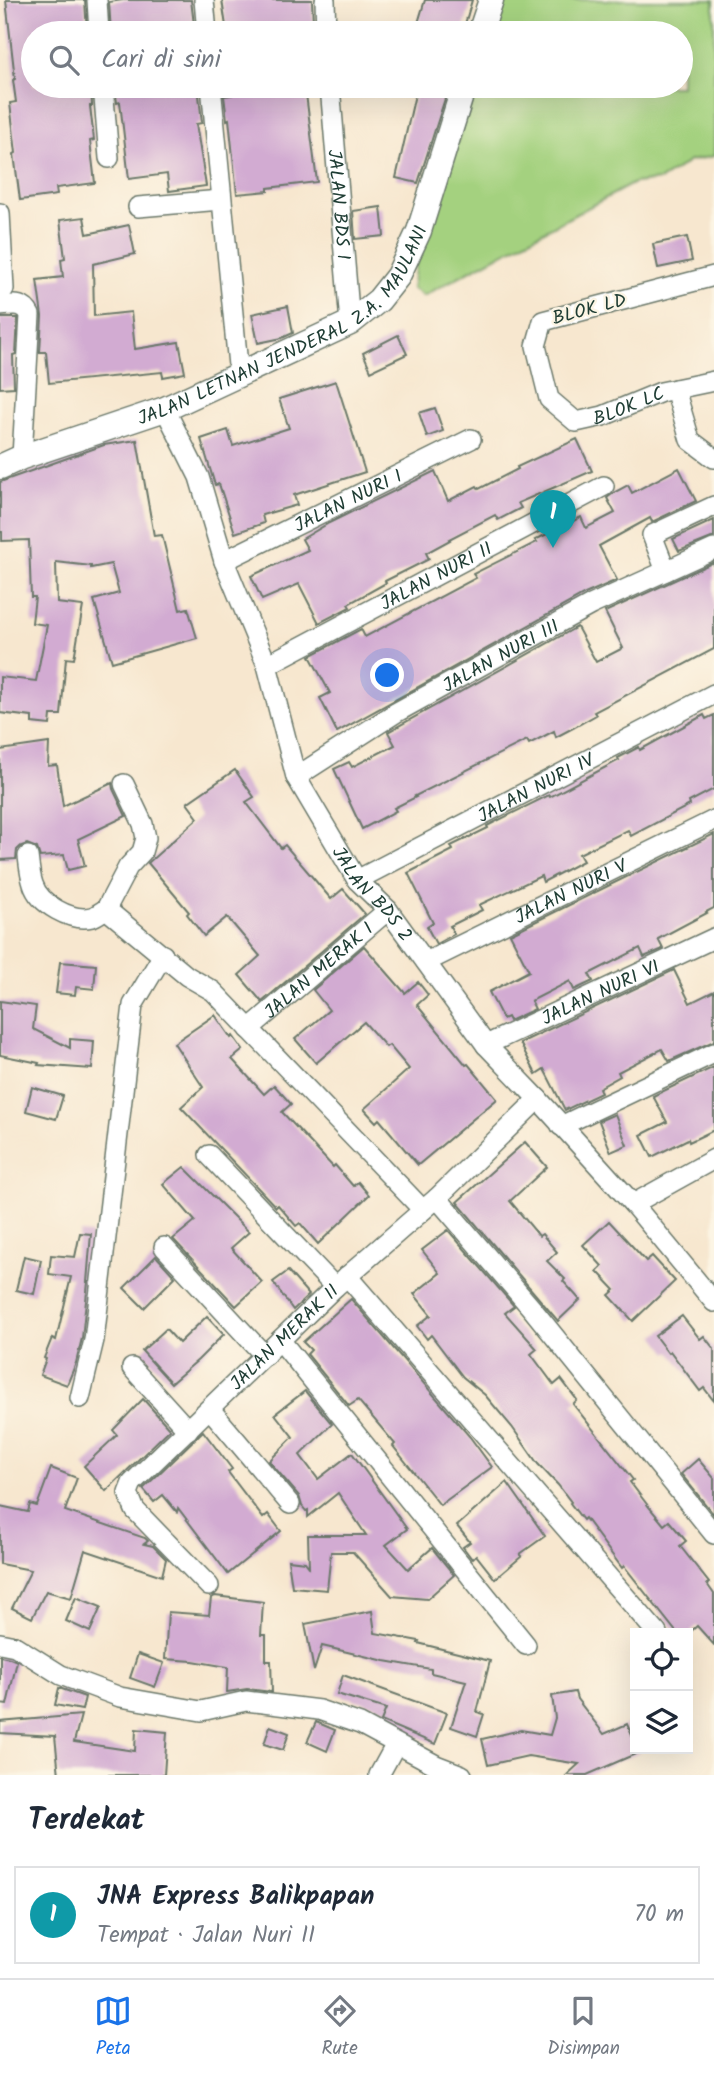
<!DOCTYPE html>
<html lang="id">
<meta charset="utf-8">
<style>
:root{--surface:#fff;--page:#f6f6f7;--text:#1f2937;--muted:#747a83;--line:#e0e1e3;--accent:#1a73e8}
body{margin:0;font-family:Kalam,sans-serif;background:var(--page);color:var(--text)}
.controls{position:absolute;right:21px;bottom:21px;display:grid;overflow:hidden;border-radius:0px;box-shadow:0 7px 28px #0002}
.controls button{width:63px;height:63px;display:grid;place-items:center;padding:0;border:0;border-bottom:2px solid var(--line);background:var(--surface);color:var(--text);font:35px sans-serif}
.you{position:absolute;left:388px;top:676px;width:24px;height:24px;margin:-18px;border:5px solid #fff;border-radius:50%;background:#1a73e8;box-shadow:0 0 0 10px #1a73e833}
.badge{display:grid;place-items:center;width:46px;height:46px;border-radius:50%;background:var(--accent);color:#fff;font-size:23px;font-weight:700}
.pin{position:absolute;translate:-50% -58px;filter:drop-shadow(0 2px 4px #0008)}
.pin::after{content:'';position:absolute;top:37px;width:24px;height:21px;background:inherit;clip-path:polygon(0 0,100% 0,50% 100%)}
.list{margin:0;padding:0;list-style:none}
h2{display:flex;justify-content:space-between;align-items:center;height:91px;margin:0;padding:0 28px;font-size:30px}
h2 small{font-size:23px;font-weight:400;color:var(--muted)}
.list li{display:grid;grid-template-columns:46px 1fr auto;gap:21px;align-items:center;box-sizing:border-box;height:98px;margin:0 14px 14px;padding:0 14px;border:2px solid var(--line);border-radius:0px}
.list b{display:block;font-size:26px;white-space:nowrap}
.list p{margin:0;font-size:23px;white-space:nowrap;color:var(--muted)}
.list em{font-size:23px;font-style:normal;color:var(--muted)}
.icon{flex:none;width:38px;height:38px;fill:none;stroke:currentColor;stroke-width:2;stroke-linecap:round;stroke-linejoin:round}
.map{position:relative;flex:none;width:714px;height:1775px;overflow:hidden}
.search{position:absolute;background:var(--surface);box-shadow:0 7px 28px #0002;left:21px;right:21px;top:21px;height:77px;display:flex;align-items:center;gap:18px;box-sizing:border-box;padding:0 24px;border-radius:38px;color:var(--muted);font-size:26px}
.sheet{height:203px;background:var(--surface)}
nav{display:flex;justify-content:space-around;align-items:center;box-sizing:border-box;height:98px;border-top:2px solid var(--line);background:var(--surface);font-size:19px;color:var(--muted)}
nav a{display:grid;justify-items:center;gap:4px}
nav .on{color:var(--accent)}
.map>svg:first-child{display:block}
.green{fill:#a4d17f;stroke:#62875a;stroke-width:2}
.building{fill:#d2abd2}
.lines{fill:none;stroke-linecap:round;stroke-linejoin:round}
.minor-casing{stroke:#6b786a;stroke-width:22}
.tertiary-casing{stroke:#6b786a;stroke-width:27}
.minor{stroke:#fff;stroke-width:19}
.tertiary{stroke:#fff;stroke-width:24}
.labels{text-anchor:middle;stroke-width:5;stroke-linejoin:round;paint-order:stroke}
.street-label{font-size:19px;fill:#1f3d34;stroke:#fcf5e5}
</style>
<div class="map">
<svg width="714" height="1775" viewBox="0 0 714 1775">
<rect width="100%" height="100%" fill="#fcf5e5"/>
<filter id="ink" filterUnits="userSpaceOnUse"><feTurbulence type="fractalNoise" baseFrequency=".0143" numOctaves="2"/><feDisplacementMap in="SourceGraphic" scale="14" xChannelSelector="R" yChannelSelector="G"/><feConvolveMatrix kernelMatrix="1 2 1 2 8 2 1 2 1" color-interpolation-filters="sRGB"/></filter>
<filter id="wash" filterUnits="userSpaceOnUse"><feTurbulence type="fractalNoise" baseFrequency=".00686" numOctaves="4" result="noise"/><feDisplacementMap in="SourceGraphic" scale="28" xChannelSelector="R" yChannelSelector="G"/><feGaussianBlur stdDeviation="1.57" result="paint"/><feColorMatrix in="noise" values="0 0 0 0 0 0 0 0 0 0 0 0 0 0 0 0 0 1.4 0 .05"/><feComposite in="paint" operator="in"/></filter>
<g filter="url(#wash)">
<rect width="100%" height="100%" fill="#f7e7cf"/>
<polygon class="green" points="506,0 714,0 714,156 690,161 660,180 634,183 423,296 412,288 416,263 476,86 681,86 681,33 494,33"/>
<g id="blocks">
<g class="building">
<polygon points="6,0 85,0 87,33 33,33 33,86 91,86 92,106 90,106 94,140 90,141 95,183 56,188 57,195 20,200 14,154 16,153 10,103 16,102 13,80 15,79"/>
<polygon points="123,0 191,0 195,33 111,33 109,2"/>
<polygon points="222,0 312,0 313,23 307,23 308,33 227,33"/>
<polygon points="425,0 472,0 463,31 443,25 441,33 415,33"/>
<polygon points="115,86 198,86 202,123 196,124 206,186 169,191 167,174 129,179 120,102 117,103"/>
<polygon points="231,86 266,86 266,88 305,86 317,182 268,188 268,191 237,194 229,119 227,120 224,96 232,95"/>
<polygon points="431,86 449,86 418,183 396,178 416,90 429,93"/>
<polygon points="381,207 384,236 355,239 353,211"/>
<polygon points="84,217 87,234 129,225 135,254 93,264 94,316 131,312 135,349 179,342 185,373 163,377 162,372 49,383 46,352 40,352 42,316 37,280 63,277 61,259 65,258 60,220"/>
<polygon points="687,237 692,261 658,268 653,244"/>
<polygon points="288,306 293,333 282,338 258,343 252,314"/>
<polygon points="0,318 18,318 16,354 13,355 14,387 0,388"/>
<polygon points="398,335 407,354 371,371 363,353"/>
<polygon points="336,381 365,472 294,495 297,505 262,515 264,523 235,533 219,484 215,485 201,439 228,430 233,446 289,428 279,399"/>
<polygon points="435,408 443,431 427,437 419,413"/>
<polygon points="577,439 592,471 518,503 521,508 498,520 495,515 449,539 450,540 426,553 429,559 385,581 386,583 348,604 350,607 319,623 299,584 262,600 251,576 308,550 302,539 329,523 435,471 448,501 477,486 479,489 518,469 517,467"/>
<polygon points="137,440 154,536 162,535 180,610 188,608 197,638 112,662 94,600 119,593 111,564 91,568 91,566 56,562 57,603 83,606 74,659 66,658 61,715 51,715 50,725 32,723 32,717 0,713 0,677 36,681 47,625 32,623 35,597 31,597 29,540 2,541 2,532 0,532 0,482 104,445"/>
<polygon points="679,468 696,501 652,522 650,518 599,546 617,580 585,594 337,732 320,698 330,693 310,656 361,629 365,637 476,578 473,574 537,542 535,540 581,517 586,528 615,513 607,498 615,492 628,485 632,493"/>
<polygon points="714,520 714,537 679,551 673,539"/>
<polygon points="714,562 714,649 594,712 596,715 573,728 556,737 554,731 529,744 527,740 415,796 416,797 394,808 396,811 362,829 334,769 349,762 352,767 395,745 388,732 577,627 596,662 623,648 605,612"/>
<polygon points="704,715 706,719 714,715 714,789 689,802 690,805 631,836 628,830 579,854 583,861 543,882 541,876 479,905 482,910 450,926 454,934 436,944 427,927 433,923 408,873 453,850 451,846 488,828 487,826 549,795 550,797 619,760 618,758 639,747 640,750"/>
<polygon points="49,743 48,766 57,765 63,806 112,783 113,789 126,816 78,839 85,866 68,870 64,855 40,857 37,848 27,844 21,846 17,850 16,859 0,860 0,750"/>
<polygon points="235,770 254,797 246,802 281,848 285,845 331,899 343,889 365,914 262,1002 239,975 260,956 227,917 204,936 187,914 189,912 148,863 198,818 187,803"/>
<polygon points="714,834 714,908 706,912 707,913 658,939 663,949 644,957 640,948 589,974 593,981 574,990 570,981 531,1001 535,1009 509,1021 507,1017 503,1019 489,992 529,971 510,934"/>
<polygon points="364,946 405,993 418,982 428,995 417,1005 466,1065 468,1064 497,1099 418,1165 379,1119 376,1122 364,1109 409,1069 389,1045 386,1047 364,1022 316,1063 295,1039 329,1010 313,990"/>
<polygon points="60,962 96,965 94,989 76,987 75,995 56,993"/>
<polygon points="674,970 690,1003 714,991 714,1041 669,1061 662,1049 618,1072 620,1076 599,1088 601,1093 565,1110 544,1069 536,1074 520,1043"/>
<polygon points="0,1001 36,1006 33,1029 70,1048 70,1039 94,1041 92,1069 38,1065 39,1063 0,1055"/>
<polygon points="215,1015 231,1038 233,1036 243,1050 232,1059 264,1094 274,1085 291,1104 282,1112 333,1167 335,1165 353,1186 358,1182 369,1195 318,1244 300,1223 296,1226 278,1205 276,1207 181,1107 203,1087 174,1043"/>
<polygon points="714,1067 714,1130 689,1142 688,1139 652,1157 641,1135 667,1122 653,1096"/>
<polygon points="32,1087 63,1096 56,1119 26,1111"/>
<polygon points="615,1114 627,1145 611,1152 599,1121"/>
<polygon points="525,1142 547,1167 510,1201 539,1236 542,1234 557,1252 547,1261 565,1279 563,1281 580,1300 558,1321 457,1202"/>
<polygon points="184,1167 249,1232 231,1248 262,1282 236,1306 173,1239 195,1221 163,1184"/>
<polygon points="609,1221 646,1261 652,1256 675,1281 633,1321 609,1295 615,1290 597,1271 602,1266 583,1245"/>
<polygon points="448,1230 514,1306 505,1313 537,1349 531,1354 554,1385 561,1379 577,1400 573,1404 633,1480 630,1482 649,1507 664,1525 669,1521 686,1541 680,1546 709,1583 707,1584 714,1594 714,1645 697,1626 689,1633 677,1633 624,1566 622,1568 585,1518 583,1520 570,1503 571,1502 558,1485 538,1464 512,1427 485,1395 463,1377 431,1335 427,1339 417,1326 431,1315 414,1294 440,1273 422,1250"/>
<polygon points="80,1233 91,1234 87,1282 88,1282 82,1338 76,1363 67,1385 40,1375 46,1359 44,1358 52,1338 56,1340 71,1277 49,1274 51,1255 75,1257"/>
<polygon points="24,1256 41,1260 34,1294 16,1290"/>
<polygon points="156,1256 175,1277 144,1308 124,1288"/>
<polygon points="288,1271 309,1295 293,1310 273,1282"/>
<polygon points="351,1299 470,1437 492,1467 440,1505 393,1446 395,1444 358,1400 349,1406 307,1354 311,1350 303,1342"/>
<polygon points="207,1316 224,1334 198,1360 171,1383 142,1351 166,1329 179,1343"/>
<polygon points="682,1316 700,1339 704,1336 714,1349 714,1401 704,1388 700,1391 670,1351 668,1353 655,1336"/>
<polygon points="305,1391 332,1424 300,1455 318,1479 352,1453 407,1529 386,1545 408,1569 432,1548 454,1575 427,1599 392,1596 353,1552 331,1552 327,1590 292,1587 288,1560 305,1562 309,1567 308,1535 366,1535 338,1493 308,1517 308,1510 306,1511 302,1506 299,1496 269,1461 293,1437 275,1414"/>
<polygon points="143,1399 170,1429 106,1491 84,1466 117,1435 113,1430"/>
<polygon points="203,1431 232,1469 228,1472 263,1518 268,1514 281,1531 228,1574 178,1508 177,1512 163,1495 154,1502 143,1489"/>
<polygon points="698,1459 714,1478 714,1515 681,1474"/>
<polygon points="51,1468 77,1478 65,1511 145,1538 148,1541 144,1544 153,1546 166,1559 162,1576 85,1550 71,1598 46,1591 32,1618 12,1608 31,1570 0,1564 0,1506 28,1512 30,1504 37,1506"/>
<polygon points="507,1482 545,1536 520,1554 522,1556 495,1579 476,1555 472,1559 463,1547 470,1542 457,1526"/>
<polygon points="215,1596 263,1602 261,1635 266,1635 266,1661 271,1661 272,1692 247,1689 227,1692 228,1667 193,1661 165,1659 168,1612 209,1615 211,1598"/>
<polygon points="76,1597 101,1607 90,1632 66,1621"/>
<polygon points="372,1611 375,1633 419,1641 418,1643 490,1661 477,1712 484,1714 477,1736 451,1727 466,1681 431,1673 431,1669 385,1661 322,1646 314,1671 305,1624"/>
<polygon points="138,1654 164,1663 155,1687 130,1678"/>
<polygon points="0,1656 10,1658 17,1661 7,1705 0,1704"/>
<polygon points="343,1675 447,1713 435,1744 381,1721 386,1709 337,1694"/>
<polygon points="59,1688 85,1697 82,1710 55,1705"/>
<polygon points="575,1692 577,1699 604,1734 627,1724 635,1742 635,1749 638,1749 640,1752 587,1775 567,1775 579,1764 528,1756 488,1765 482,1739 521,1730 550,1735 555,1718 552,1696"/>
<polygon points="81,1715 74,1742 135,1751 136,1729 167,1732 164,1775 59,1775 55,1736 0,1733 0,1722"/>
<polygon points="316,1722 335,1730 327,1751 307,1742"/>
<polygon points="270,1726 289,1733 283,1750 264,1744"/>
</g>
</g>
</g>
<g filter="url(#ink)">
<use href="#blocks" fill-opacity="0" stroke="#6b786a" stroke-width="2"/>
<g class="lines">
<g class="minor-casing">
<g id="minor">
<polyline points="97,0 99,33"/>
<polyline points="204,0 207,33"/>
<polyline points="325,0 326,33"/>
<polyline points="103,86 109,158"/>
<polyline points="211,86 239,376"/>
<path id="s1" d="M 330,86 L 350,323"/>
<polyline points="138,207 221,200"/>
<polyline points="0,213 4,289"/>
<path id="s2" d="M 714,276 L 543,321 L 536,346 L 549,399 L 576,422 L 603,416 L 661,392 L 714,381"/>
<path d="M 0,306 C 13,305 24,302 30,315 L 22,457"/>
<polyline points="675,389 690,440 714,458"/>
<path id="s3" d="M 165,409 L 199,477 L 224,561 L 267,665 L 296,777 L 357,880 L 388,910 L 486,1045 L 538,1099 L 633,1204 L 714,1302"/>
<path id="s4" d="M 224,561 L 471,439"/>
<polyline points="666,571 652,535 714,506"/>
<path id="s5" d="M 267,665 L 604,486"/>
<path id="s6" d="M 296,777 L 397,712 L 591,605 L 714,549"/>
<path d="M 28,856 C 29,865 30,875 33,884 C 39,904 71,922 92,917 C 96,916 102,911 106,909 L 187,976 L 213,991 L 423,1210"/>
<path id="s7" d="M 357,880 L 714,694"/>
<polyline points="106,909 128,867 142,852 146,838 143,824 124,784"/>
<path id="s8" d="M 426,962 L 714,820"/>
<path id="s9" d="M 249,1029 L 388,910"/>
<path id="s10" d="M 486,1045 L 714,938"/>
<polyline points="561,1126 714,1053"/>
<polyline points="209,1155 335,1287"/>
<polyline points="437,1198 533,1310 714,1534"/>
<polyline points="633,1204 714,1159"/>
<polyline points="164,1247 265,1356"/>
<polyline points="347,1276 657,1633"/>
<polyline points="280,1340 526,1645"/>
<polyline points="132,1368 188,1430"/>
<polyline points="80,1398 94,1340 133,1005 163,955"/>
<polyline points="210,1409 290,1504"/>
<path id="s11" d="M 209,1586 L 135,1510 L 128,1493 L 132,1483 L 335,1287 L 437,1198 L 538,1099"/>
<polyline points="0,1643 15,1646 61,1675 120,1697 201,1711 246,1701 319,1710 360,1724 436,1765 462,1775"/>
<polyline points="379,1775 396,1744"/>
</g>
</g>
<g class="tertiary-casing">
<g id="tertiary">
<polyline points="480,33 491,0"/>
<path id="s12" d="M 0,467 L 22,457 L 165,409 L 350,323 L 379,300 L 398,276 L 419,231 L 464,86"/>
</g>
</g>
<use href="#minor" class="minor"/>
<use href="#tertiary" class="tertiary"/>
</g>
</g>
<g class="labels">
<g class="street-label">
<text dy="7" stroke="none"><textPath href="#s1" startOffset="119">JALAN BDS I</textPath></text>
<text transform="translate(589 308) rotate(-15)" y="7">BLOK LD</text>
<text dy="7" stroke="none"><textPath href="#s12" startOffset="324">JALAN LETNAN JENDERAL Z.A. MAULANI</textPath></text>
<text dy="7" stroke="none"><textPath href="#s2" startOffset="348">BLOK LC</textPath></text>
<text dy="7" stroke="none"><textPath href="#s4" startOffset="138">JALAN NURI I</textPath></text>
<text dy="7" stroke="none"><textPath href="#s5" startOffset="191">JALAN NURI II</textPath></text>
<text dy="7" stroke="none"><textPath href="#s6" startOffset="238">JALAN NURI III</textPath></text>
<text dy="7" stroke="none"><textPath href="#s7" startOffset="201">JALAN NURI IV</textPath></text>
<text dy="7" stroke="none"><textPath href="#s8" startOffset="161">JALAN NURI V</textPath></text>
<text dy="7" stroke="none"><textPath href="#s3" startOffset="532">JALAN BDS 2</textPath></text>
<text dy="7" stroke="none"><textPath href="#s9" startOffset="91">JALAN MERAK I</textPath></text>
<text dy="7" stroke="none"><textPath href="#s10" startOffset="126">JALAN NURI VI</textPath></text>
<text dy="7" stroke="none"><textPath href="#s11" startOffset="346">JALAN MERAK II</textPath></text>
</g>
</g>
</svg>
<div class="controls">
<button><svg class="icon" aria-label="locate" viewBox="0 0 24 24"><circle cx="12" cy="12" r="6"/><path d="M12 2v4M12 18v4M2 12h4M18 12h4"/></svg></button>
<button><svg class="icon" aria-label="layers" viewBox="0 0 24 24"><path d="M12 4l9 5-9 5-9-5zM3 14l9 5 9-5"/></svg></button>
</div>
<div class="you"></div>
<div class="pin badge" style="left:553px;top:548px;background:#0f9aa8">1</div>
<div class="search"><svg class="icon" aria-label="search" viewBox="0 0 24 24"><circle cx="10" cy="10" r="6"/><path d="M15 15l6 6"/></svg>Cari di sini</div>
</div>
<section class="sheet">
<h2>Terdekat<small></small></h2>
<ul class="list">
<li><span class="badge" style="background:#0f9aa8">1</span><div><b>JNA Express Balikpapan</b><p>Tempat · Jalan Nuri II</p></div><em>70 m</em></li>
</ul>
</section>
<nav>
<a class="on"><svg class="icon" aria-label="map" viewBox="0 0 24 24"><path d="M3 6l6-2 6 2 6-2v14l-6 2-6-2-6 2zM9 4v14M15 6v14"/></svg>Peta</a>
<a><svg class="icon" aria-label="directions" viewBox="0 0 24 24"><path d="M12 3l9 9-9 9-9-9zM9 14v-3h6M13 9l2 2-2 2"/></svg>Rute</a>
<a><svg class="icon" aria-label="saved" viewBox="0 0 24 24"><path d="M7 4h10v16l-5-4-5 4z"/></svg>Disimpan</a>
</nav>
